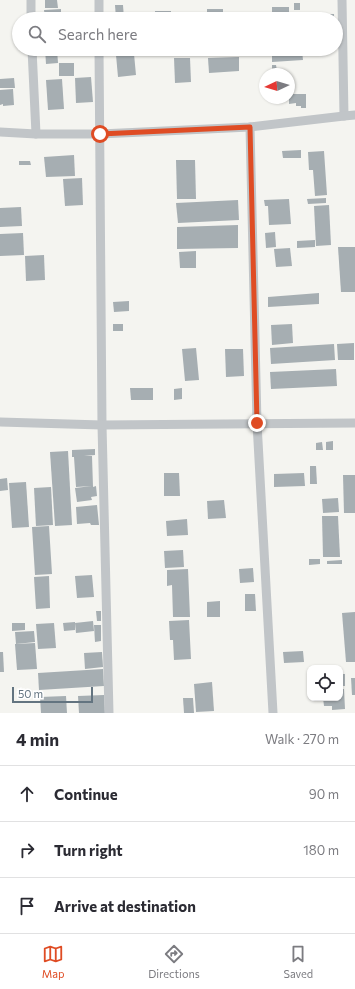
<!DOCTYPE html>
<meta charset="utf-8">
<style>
:root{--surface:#fff;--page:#f2f2f3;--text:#2b2b33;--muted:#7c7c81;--line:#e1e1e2;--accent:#df4c24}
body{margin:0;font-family:Commissioner,sans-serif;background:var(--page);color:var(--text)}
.controls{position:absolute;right:12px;bottom:12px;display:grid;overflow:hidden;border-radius:8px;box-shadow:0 1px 3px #0004}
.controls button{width:36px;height:36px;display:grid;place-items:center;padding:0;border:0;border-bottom:1px solid var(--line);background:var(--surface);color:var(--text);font:20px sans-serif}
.compass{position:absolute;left:259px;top:68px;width:36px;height:36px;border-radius:50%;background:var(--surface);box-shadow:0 1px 3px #0004;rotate:266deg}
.scale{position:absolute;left:12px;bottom:10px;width:81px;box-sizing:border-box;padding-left:4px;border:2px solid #637480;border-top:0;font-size:11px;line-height:14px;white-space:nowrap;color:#637480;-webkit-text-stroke:3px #fff;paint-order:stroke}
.stop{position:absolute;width:12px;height:12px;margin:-9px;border:3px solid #df4c24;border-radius:50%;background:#fff}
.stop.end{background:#df4c24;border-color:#fff;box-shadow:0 1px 4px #0008}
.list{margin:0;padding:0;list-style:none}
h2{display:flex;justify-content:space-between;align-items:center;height:52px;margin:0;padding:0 16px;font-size:17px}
h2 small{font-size:13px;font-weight:400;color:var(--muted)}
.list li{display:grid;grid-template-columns:26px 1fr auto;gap:12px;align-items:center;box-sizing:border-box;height:56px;padding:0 16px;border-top:1px solid var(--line)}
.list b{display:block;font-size:15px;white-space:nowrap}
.list em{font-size:13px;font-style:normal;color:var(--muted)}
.icon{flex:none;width:22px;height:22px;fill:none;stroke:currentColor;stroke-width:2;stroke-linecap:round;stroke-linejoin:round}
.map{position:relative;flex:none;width:355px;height:713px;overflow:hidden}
.search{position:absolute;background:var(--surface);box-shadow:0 1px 3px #0004;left:12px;right:12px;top:12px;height:44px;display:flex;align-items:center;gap:10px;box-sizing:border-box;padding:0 14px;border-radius:22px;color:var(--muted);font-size:15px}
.sheet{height:220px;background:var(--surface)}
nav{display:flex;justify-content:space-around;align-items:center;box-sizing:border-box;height:56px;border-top:1px solid var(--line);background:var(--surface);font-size:11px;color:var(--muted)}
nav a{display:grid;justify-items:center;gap:2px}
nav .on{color:var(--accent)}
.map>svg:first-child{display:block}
.building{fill:#a6aeb2}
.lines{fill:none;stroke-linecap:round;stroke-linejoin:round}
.street{stroke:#c1c5c8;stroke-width:9}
.route{stroke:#df4c24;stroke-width:5}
</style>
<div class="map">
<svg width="355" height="713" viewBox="0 0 355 713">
<rect width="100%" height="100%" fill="#f4f4f0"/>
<g class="building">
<polygon points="45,0 57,0 58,8 45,8"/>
<rect x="294" y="3" width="6" height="7"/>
<polygon points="115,5 123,5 124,19 116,19"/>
<rect x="272" y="7" width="17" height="12"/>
<polygon points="61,9 61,19 45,19 44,10"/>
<rect x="207" y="9" width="16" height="10"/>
<rect x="155" y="11" width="16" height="8"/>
<polygon points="334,14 334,19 305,19 305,15"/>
<polygon points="45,49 57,49 58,63 46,64"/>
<rect x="175" y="49" width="11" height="7"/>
<polygon points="192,49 205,49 205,54 192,55"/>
<polygon points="240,49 273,49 273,52 240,54"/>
<polygon points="302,51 303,60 272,62 272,53"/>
<polygon points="134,54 136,75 118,77 116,55"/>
<polygon points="239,57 239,71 209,73 208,58"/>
<polygon points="174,58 190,58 191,82 175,83"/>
<rect x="59" y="63" width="15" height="13"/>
<polygon points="272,65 276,65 277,71 282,71 282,74 272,74"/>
<polygon points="91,77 93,102 76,103 75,78"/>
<polygon points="14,78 15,88 0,88 0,79"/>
<polygon points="62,79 64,109 48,110 46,80"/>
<polygon points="13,89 14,105 3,106 3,104 0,105 0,90"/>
<polygon points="289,94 306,94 306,108 301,108 301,106 296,106 296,103 289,104"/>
<polygon points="301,150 301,158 283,158 282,151"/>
<polygon points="324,151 327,195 315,196 313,170 309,170 308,152"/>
<polygon points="74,155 75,176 46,177 44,157"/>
<polygon points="176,160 195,160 196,199 177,199"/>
<polygon points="19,161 30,161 31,165 19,165"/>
<polygon points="82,178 83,205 65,206 63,179"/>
<polygon points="326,198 326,203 308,204 307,199"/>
<polygon points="289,199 291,224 269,225 268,206 265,206 264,200"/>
<polygon points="238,200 239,220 178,223 176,203"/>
<polygon points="329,205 331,245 316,246 314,206"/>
<polygon points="21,207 22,226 0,227 0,208"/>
<polygon points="238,225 238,248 177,249 177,227"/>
<polygon points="275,232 276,247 266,248 265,233"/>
<polygon points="23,233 24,255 0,256 0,234"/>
<polygon points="315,240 315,247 297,248 297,241"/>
<polygon points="338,247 355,247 355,292 341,292"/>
<polygon points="290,248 292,266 276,267 274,249"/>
<polygon points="196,251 196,268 180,268 179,252"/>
<polygon points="44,255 45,280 26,281 25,256"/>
<polygon points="319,293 319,304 268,307 268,297"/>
<polygon points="129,301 129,311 114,312 113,302"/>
<rect x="113" y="324" width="10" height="7"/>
<polygon points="292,324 293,343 272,345 271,325"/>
<polygon points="354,343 354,360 338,360 337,344"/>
<polygon points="334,344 335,360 271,364 270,348"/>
<polygon points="196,348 199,380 185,381 182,349"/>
<polygon points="225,349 243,349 244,376 226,377"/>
<polygon points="336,369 337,386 271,389 270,372"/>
<polygon points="130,388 153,388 153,400 131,400"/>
<polygon points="182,388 182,399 174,400 174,389"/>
<polygon points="333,441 333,450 326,450 326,442"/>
<polygon points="322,442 323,450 316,450 316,443"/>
<polygon points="95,449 95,455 84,456 92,456 93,487 96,486 97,496 91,497 92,500 77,502 75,488 92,486 76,487 74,457 72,457 72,450"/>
<polygon points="68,451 72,525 55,526 50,452"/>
<polygon points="310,466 316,466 317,484 310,484"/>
<polygon points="164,473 179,473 180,496 164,496"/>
<polygon points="304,473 305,486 274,487 274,474"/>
<polygon points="343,475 355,475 355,513 344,513"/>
<polygon points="7,478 8,490 0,491 0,479"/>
<polygon points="26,482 29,527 12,528 9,483"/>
<polygon points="51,487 53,525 36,526 34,488"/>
<polygon points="338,498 339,512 323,513 322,499"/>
<polygon points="224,500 226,518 208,519 207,501"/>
<polygon points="97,505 99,525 91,525 90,523 77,524 76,507"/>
<polygon points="322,516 338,516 340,557 323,557"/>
<polygon points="187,519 188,535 167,536 166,521"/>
<polygon points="49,526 52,574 35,575 32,527"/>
<polygon points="183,550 184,567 165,568 164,551"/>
<polygon points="309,559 320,559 320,564 309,565"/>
<polygon points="342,560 342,564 327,564 327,561"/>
<polygon points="253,568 254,582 240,583 239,569"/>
<polygon points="188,569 190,617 173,617 172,585 167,586 167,570"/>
<polygon points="92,575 94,597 77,598 75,576"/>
<polygon points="49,576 50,608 36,609 34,577"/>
<polygon points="245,594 255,594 256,611 245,611"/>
<polygon points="220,601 220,617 207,617 207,602"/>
<polygon points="96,611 101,611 101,621 97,621"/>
<polygon points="355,612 355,662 346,662 342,613"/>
<polygon points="189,620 191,659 174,660 173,640 170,640 169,621"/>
<polygon points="93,621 94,631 76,633 75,623"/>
<polygon points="75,622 75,630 64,631 63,623"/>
<polygon points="12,623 25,623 25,630 12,631"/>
<polygon points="54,623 56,648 38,649 36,624"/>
<polygon points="94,625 101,625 101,641 95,642"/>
<polygon points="34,631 35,642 16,644 15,632"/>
<polygon points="35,643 37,669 17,670 15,644"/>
<polygon points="303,651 304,662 284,663 283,652"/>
<polygon points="0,652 3,652 4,672 0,672"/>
<polygon points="102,652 103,667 85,669 84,653"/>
<polygon points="103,669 104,686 39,690 38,673"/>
<rect x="340" y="674" width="5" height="12"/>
<polygon points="351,678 355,678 355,695 352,695"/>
<polygon points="212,682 214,711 196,712 194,684"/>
<polygon points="340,689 344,689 345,709 332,710 332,706 324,706 323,698 340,698"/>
<polygon points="104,695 105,713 79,713 78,696"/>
<polygon points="66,696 67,713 41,713 40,697"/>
<polygon points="183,698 193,698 194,713 184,713"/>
</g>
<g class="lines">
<g class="street">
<polyline points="31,0 31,19"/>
<polyline points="99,0 99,19"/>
<polyline points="342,0 344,116"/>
<polyline points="32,49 36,134"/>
<polyline points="99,49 102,425 109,713"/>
<polyline points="250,127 257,423 273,713"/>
<polyline points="0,132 36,134 100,134 250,127 344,116 355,115"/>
<polyline points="0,422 102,425 355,423"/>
</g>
</g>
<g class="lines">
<polyline class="route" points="100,134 250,127 257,423"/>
</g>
</svg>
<div class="controls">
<button><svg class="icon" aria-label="locate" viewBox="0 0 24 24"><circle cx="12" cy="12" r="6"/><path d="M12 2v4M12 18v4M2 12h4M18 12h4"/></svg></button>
</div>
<svg class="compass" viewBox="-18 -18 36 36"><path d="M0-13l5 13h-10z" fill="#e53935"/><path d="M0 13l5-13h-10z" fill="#7c7c81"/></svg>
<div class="scale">50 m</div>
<div class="stop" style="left:100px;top:134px"></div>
<div class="stop end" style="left:257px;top:423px"></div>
<div class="search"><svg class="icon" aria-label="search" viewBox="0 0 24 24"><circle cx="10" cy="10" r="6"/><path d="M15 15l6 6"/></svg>Search here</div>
</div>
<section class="sheet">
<h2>4 min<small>Walk · 270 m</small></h2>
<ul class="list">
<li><svg class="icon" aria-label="ahead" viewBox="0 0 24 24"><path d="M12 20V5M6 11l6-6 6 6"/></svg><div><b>Continue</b></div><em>90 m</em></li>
<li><svg class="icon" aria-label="right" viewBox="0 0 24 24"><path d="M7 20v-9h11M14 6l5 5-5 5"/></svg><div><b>Turn right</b></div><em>180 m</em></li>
<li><svg class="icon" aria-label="arrive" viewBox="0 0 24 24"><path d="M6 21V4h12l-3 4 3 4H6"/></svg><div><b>Arrive at destination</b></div></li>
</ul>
</section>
<nav>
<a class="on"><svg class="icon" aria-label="map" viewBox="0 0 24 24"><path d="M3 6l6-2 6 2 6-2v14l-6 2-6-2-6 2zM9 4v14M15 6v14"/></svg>Map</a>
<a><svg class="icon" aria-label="directions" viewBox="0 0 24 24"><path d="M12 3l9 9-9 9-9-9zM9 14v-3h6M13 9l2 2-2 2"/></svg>Directions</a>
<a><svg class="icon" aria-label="saved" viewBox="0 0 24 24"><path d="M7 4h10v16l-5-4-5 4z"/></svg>Saved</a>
</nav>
